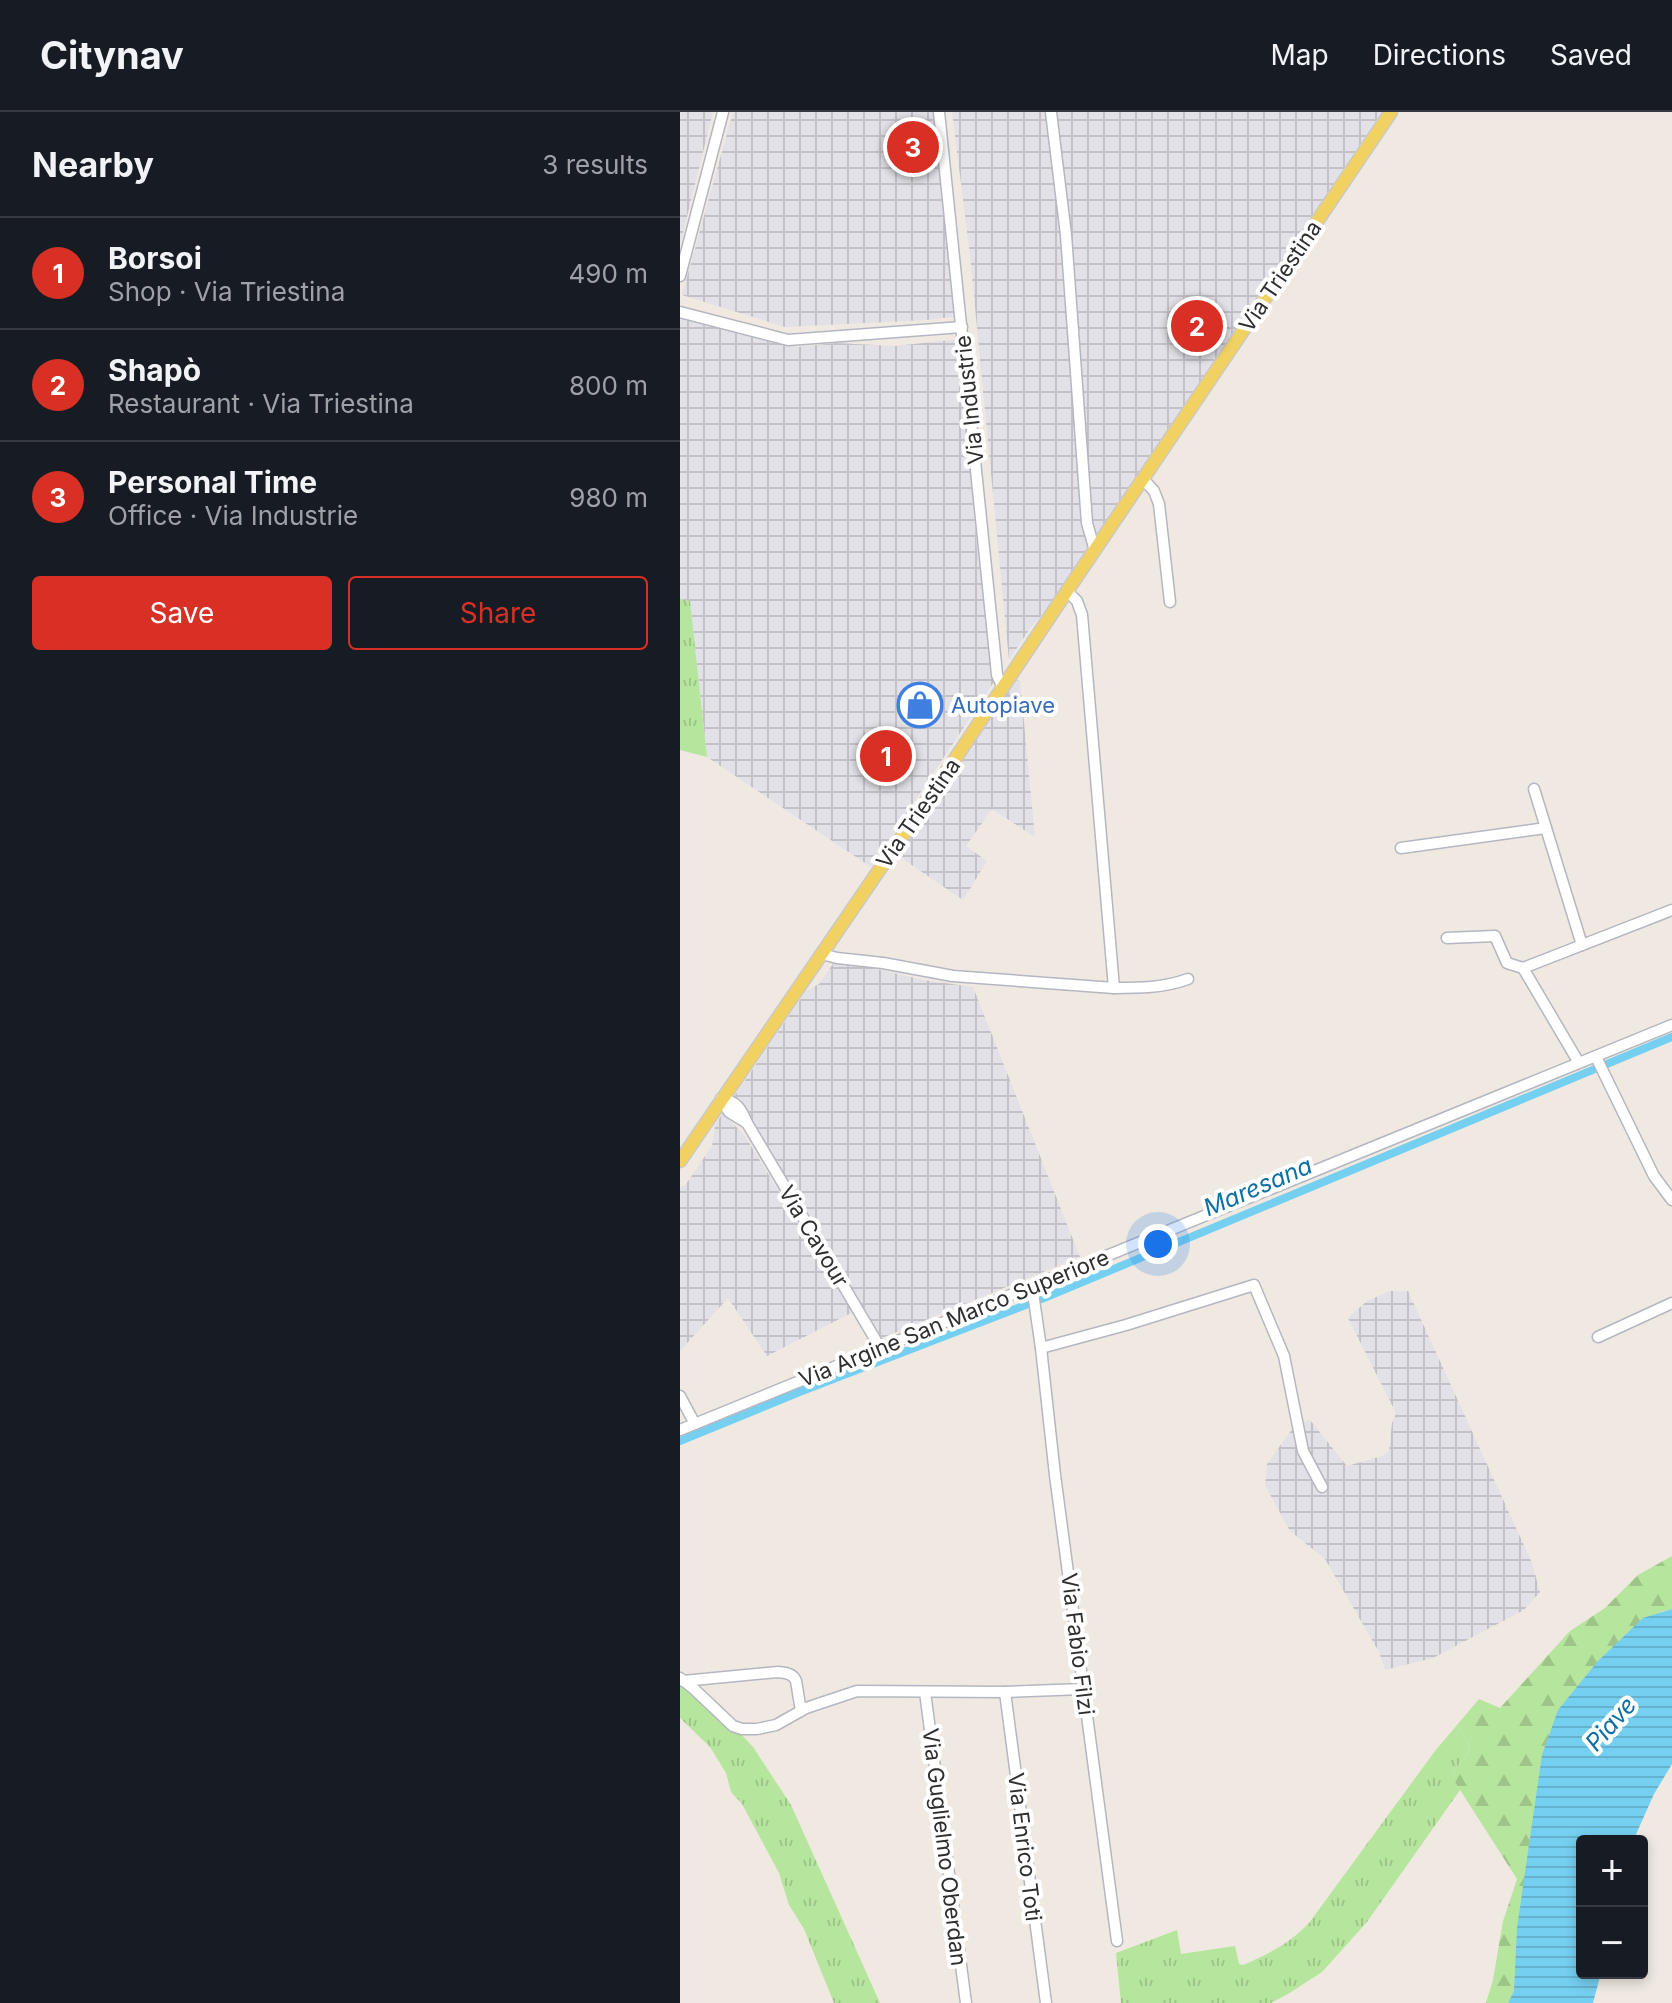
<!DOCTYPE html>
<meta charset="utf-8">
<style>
:root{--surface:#171b24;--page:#20242c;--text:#f1f3f6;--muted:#9ea1a6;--line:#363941;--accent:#d93025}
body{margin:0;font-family:Inter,sans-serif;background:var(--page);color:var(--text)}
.controls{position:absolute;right:24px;bottom:24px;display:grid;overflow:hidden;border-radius:8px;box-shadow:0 4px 12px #0003}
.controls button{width:72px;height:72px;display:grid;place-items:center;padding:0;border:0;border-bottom:2px solid var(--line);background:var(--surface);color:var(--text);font:40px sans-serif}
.you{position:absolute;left:478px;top:1132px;width:28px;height:28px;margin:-20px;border:6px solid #fff;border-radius:50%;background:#1a73e8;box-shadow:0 0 0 12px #1a73e833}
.badge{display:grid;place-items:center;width:52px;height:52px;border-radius:50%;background:var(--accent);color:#fff;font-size:26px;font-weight:700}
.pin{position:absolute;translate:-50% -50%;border:4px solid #fff;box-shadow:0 2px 8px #0006}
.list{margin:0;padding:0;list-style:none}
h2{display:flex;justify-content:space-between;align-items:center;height:104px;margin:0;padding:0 32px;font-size:34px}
h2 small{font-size:26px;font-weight:400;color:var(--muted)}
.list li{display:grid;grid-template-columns:52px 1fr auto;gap:24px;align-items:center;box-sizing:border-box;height:112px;padding:0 32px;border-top:2px solid var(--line)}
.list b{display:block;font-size:30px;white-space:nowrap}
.list p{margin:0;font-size:26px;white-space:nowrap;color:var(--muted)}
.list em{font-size:26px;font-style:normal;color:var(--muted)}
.actions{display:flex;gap:16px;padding:24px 32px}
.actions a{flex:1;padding:18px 0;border:2px solid var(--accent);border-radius:8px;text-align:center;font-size:28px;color:var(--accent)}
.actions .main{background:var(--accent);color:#fff}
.map{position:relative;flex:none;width:992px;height:1891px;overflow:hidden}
header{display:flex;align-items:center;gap:48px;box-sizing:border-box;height:112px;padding:0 40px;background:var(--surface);border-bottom:2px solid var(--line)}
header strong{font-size:38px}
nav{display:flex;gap:44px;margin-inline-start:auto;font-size:28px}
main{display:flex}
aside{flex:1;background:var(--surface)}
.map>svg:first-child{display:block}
.industrial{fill:url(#industrial-grid)}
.grass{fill:url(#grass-tufts)}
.forest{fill:url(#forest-firs)}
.water{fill:url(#water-rules)}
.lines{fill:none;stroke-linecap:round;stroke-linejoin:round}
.canal{stroke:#75cff0;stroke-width:8}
.minor-casing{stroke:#b4b7c1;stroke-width:13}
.major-casing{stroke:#c9c9c9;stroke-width:15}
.minor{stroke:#fff;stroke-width:10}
.major{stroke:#f2d163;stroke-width:12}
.labels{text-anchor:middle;stroke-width:8;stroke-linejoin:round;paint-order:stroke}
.street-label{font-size:22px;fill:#2e2e2e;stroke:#fff}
.shop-label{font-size:22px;fill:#366cbe;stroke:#fff;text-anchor:start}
.water-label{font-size:24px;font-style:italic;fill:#0d6fa3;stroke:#fff}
</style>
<header>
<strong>Citynav</strong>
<nav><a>Map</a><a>Directions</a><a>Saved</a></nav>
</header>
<main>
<aside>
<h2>Nearby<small>3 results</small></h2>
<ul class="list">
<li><span class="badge">1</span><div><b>Borsoi</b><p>Shop · Via Triestina</p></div><em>490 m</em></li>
<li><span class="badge">2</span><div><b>Shapò</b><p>Restaurant · Via Triestina</p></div><em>800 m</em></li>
<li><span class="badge">3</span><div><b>Personal Time</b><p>Office · Via Industrie</p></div><em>980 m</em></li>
</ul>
<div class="actions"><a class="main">Save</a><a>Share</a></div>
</aside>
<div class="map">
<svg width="992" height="1891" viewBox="0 0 992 1891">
<defs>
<pattern id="industrial-grid" width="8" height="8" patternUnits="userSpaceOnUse" patternTransform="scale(2)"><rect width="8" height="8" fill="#e3e1e8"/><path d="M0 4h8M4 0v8" fill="none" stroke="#c3c1c7"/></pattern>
<pattern id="grass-tufts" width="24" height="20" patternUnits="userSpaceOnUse" patternTransform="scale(2)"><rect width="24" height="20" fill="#b6e59e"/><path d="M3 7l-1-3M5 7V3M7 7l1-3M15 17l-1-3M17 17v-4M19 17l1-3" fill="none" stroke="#9dc588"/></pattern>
<pattern id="forest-firs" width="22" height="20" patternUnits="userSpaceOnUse" patternTransform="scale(2)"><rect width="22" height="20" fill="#b6e59e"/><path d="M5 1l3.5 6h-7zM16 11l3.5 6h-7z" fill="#9dc588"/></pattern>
<pattern id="water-rules" width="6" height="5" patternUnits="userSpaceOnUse" patternTransform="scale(2)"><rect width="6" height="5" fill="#75cff0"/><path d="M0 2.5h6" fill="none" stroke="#66b2ce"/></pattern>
</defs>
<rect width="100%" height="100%" fill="#efe9e1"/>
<g class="industrial">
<polygon points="0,0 33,0 0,133"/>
<polygon points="53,0 258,0 280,204 247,208 105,215 2,183"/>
<polygon points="272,0 702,0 368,496 351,515 329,548 290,143"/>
<polygon points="0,201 80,227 118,235 156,231 215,234 281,227 297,437 316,567 191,755 27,645 10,490 0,487"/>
<polygon points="335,568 340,569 355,725 312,697 286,734 307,749 283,788 217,743"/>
<polygon points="157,846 179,853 244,868 293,875 400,1145 202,1226 75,1017 49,992 126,879 139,872"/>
<polygon points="43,1001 65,1024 173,1200 87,1244 48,1186 0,1239 0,1076 6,1072 32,1034 35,1013"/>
<polygon points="710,1179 728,1179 852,1451 860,1480 844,1498 753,1546 705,1558 699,1540 645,1447 610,1419 585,1373 587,1352 615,1313 630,1308 667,1354 702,1344 709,1339 712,1311 716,1301 668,1206 687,1189"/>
</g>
<g class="grass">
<polygon points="0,487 10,489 27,645 0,638"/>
<polygon points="0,1565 32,1591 73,1635 111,1693 200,1891 154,1891 124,1817 109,1793 99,1761 62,1692 51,1680 46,1661 30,1635 0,1606"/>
<path d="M 777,1613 C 796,1640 792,1636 772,1661 L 780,1678 L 687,1810 L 642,1860 L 608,1882 L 591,1891 L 441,1891 L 436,1841 L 497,1818 L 501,1842 L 555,1834 L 559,1852 L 563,1853 C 589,1842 610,1831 629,1811 L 755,1639 Z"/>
</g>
<path class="forest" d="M 992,1444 L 992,1497 L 981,1500 L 962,1511 L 851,1800 L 832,1891 L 806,1891 L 813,1868 L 823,1809 L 837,1767 L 775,1670 L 772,1661 C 792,1636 796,1640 777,1613 L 799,1587 L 820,1596 L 890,1519 L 925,1496 L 958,1463 Z"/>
<polygon class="water" points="992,1497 992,1652 974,1682 953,1729 902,1729 902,1861 921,1861 913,1891 828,1891 834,1879 837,1816 862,1643 878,1598 918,1549 963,1506"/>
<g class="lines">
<polyline class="canal" points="0,1329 122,1279 364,1186 992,925"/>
<g class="minor-casing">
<g id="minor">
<polyline points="259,0 316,552 317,563 323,576"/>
<polyline points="371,0 386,123 407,411 415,439"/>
<polyline points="0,164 43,0"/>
<polyline points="0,200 108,228 282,215"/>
<polyline points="463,367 474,379 479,392 490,490"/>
<polyline points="854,677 902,833"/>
<polyline points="721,736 866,716"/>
<polyline points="767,826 815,824 827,851 843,856"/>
<polyline points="142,842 157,846 203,851 273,864 434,876 402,503 397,489 387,479"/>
<path d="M 434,876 C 459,876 483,876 508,867"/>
<polyline points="916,945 974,1064 992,1088"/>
<polyline points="899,951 843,856 992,798"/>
<path d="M 41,987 C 57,989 61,997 67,1011 L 201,1237"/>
<polyline points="41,987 49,1000 67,1011"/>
<polyline points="352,1174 361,1236 375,1363 437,1829"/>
<polyline points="918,1225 992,1191"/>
<polyline points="361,1236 446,1213 574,1173 604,1244 623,1339 642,1375"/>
<polyline points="0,1284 15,1312"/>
<polyline points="0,1318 992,913"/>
<polyline points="0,1566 14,1577 53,1614 62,1617 77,1617 96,1613 126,1596 177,1579 325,1580 403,1577"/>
<path d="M 3,1569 L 98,1560 C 105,1561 113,1561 116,1569 L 121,1599"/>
<polyline points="245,1580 286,1891"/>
<polyline points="325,1580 366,1891"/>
</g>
</g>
<g class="major-casing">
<polyline id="major" points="0,1049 269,656 387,479 711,0"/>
</g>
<use href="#minor" class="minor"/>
<use href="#major" class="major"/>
</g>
<defs>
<g id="shop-ring" transform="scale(2.3)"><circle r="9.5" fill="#fff" stroke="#3f7fe0" stroke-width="1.5"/><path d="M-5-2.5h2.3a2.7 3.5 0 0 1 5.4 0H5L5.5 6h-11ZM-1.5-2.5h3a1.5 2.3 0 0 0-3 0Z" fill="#3f7fe0"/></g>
</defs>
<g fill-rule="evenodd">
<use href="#shop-ring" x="240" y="593"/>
</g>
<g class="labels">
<g class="street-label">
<text transform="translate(600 164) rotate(-56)" y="8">Via Triestina</text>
<text transform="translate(289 288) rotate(-96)" y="8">Via Industrie</text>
<text transform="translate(238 701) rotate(-55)" y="8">Via Triestina</text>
<text transform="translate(134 1124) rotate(59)" y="8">Via Cavour</text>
<text transform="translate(274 1206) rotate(-22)" y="8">Via Argine San Marco Superiore</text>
<text transform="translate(398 1532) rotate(83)" y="8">Via Fabio Filzi</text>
<text transform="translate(265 1735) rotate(83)" y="8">Via Guglielmo Oberdan</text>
<text transform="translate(345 1735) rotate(83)" y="8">Via Enrico Toti</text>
</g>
<g class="shop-label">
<text x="271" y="601">Autopiave</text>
</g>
<g class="water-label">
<text transform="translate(578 1075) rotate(-23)" y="8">Maresana</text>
<text transform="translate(931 1612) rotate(-49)" y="8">Piave</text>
</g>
</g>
</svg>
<div class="controls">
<button>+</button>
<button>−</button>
</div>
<div class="you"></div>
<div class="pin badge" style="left:206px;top:644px">1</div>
<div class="pin badge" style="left:517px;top:214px">2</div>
<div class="pin badge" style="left:233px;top:35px">3</div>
</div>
</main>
